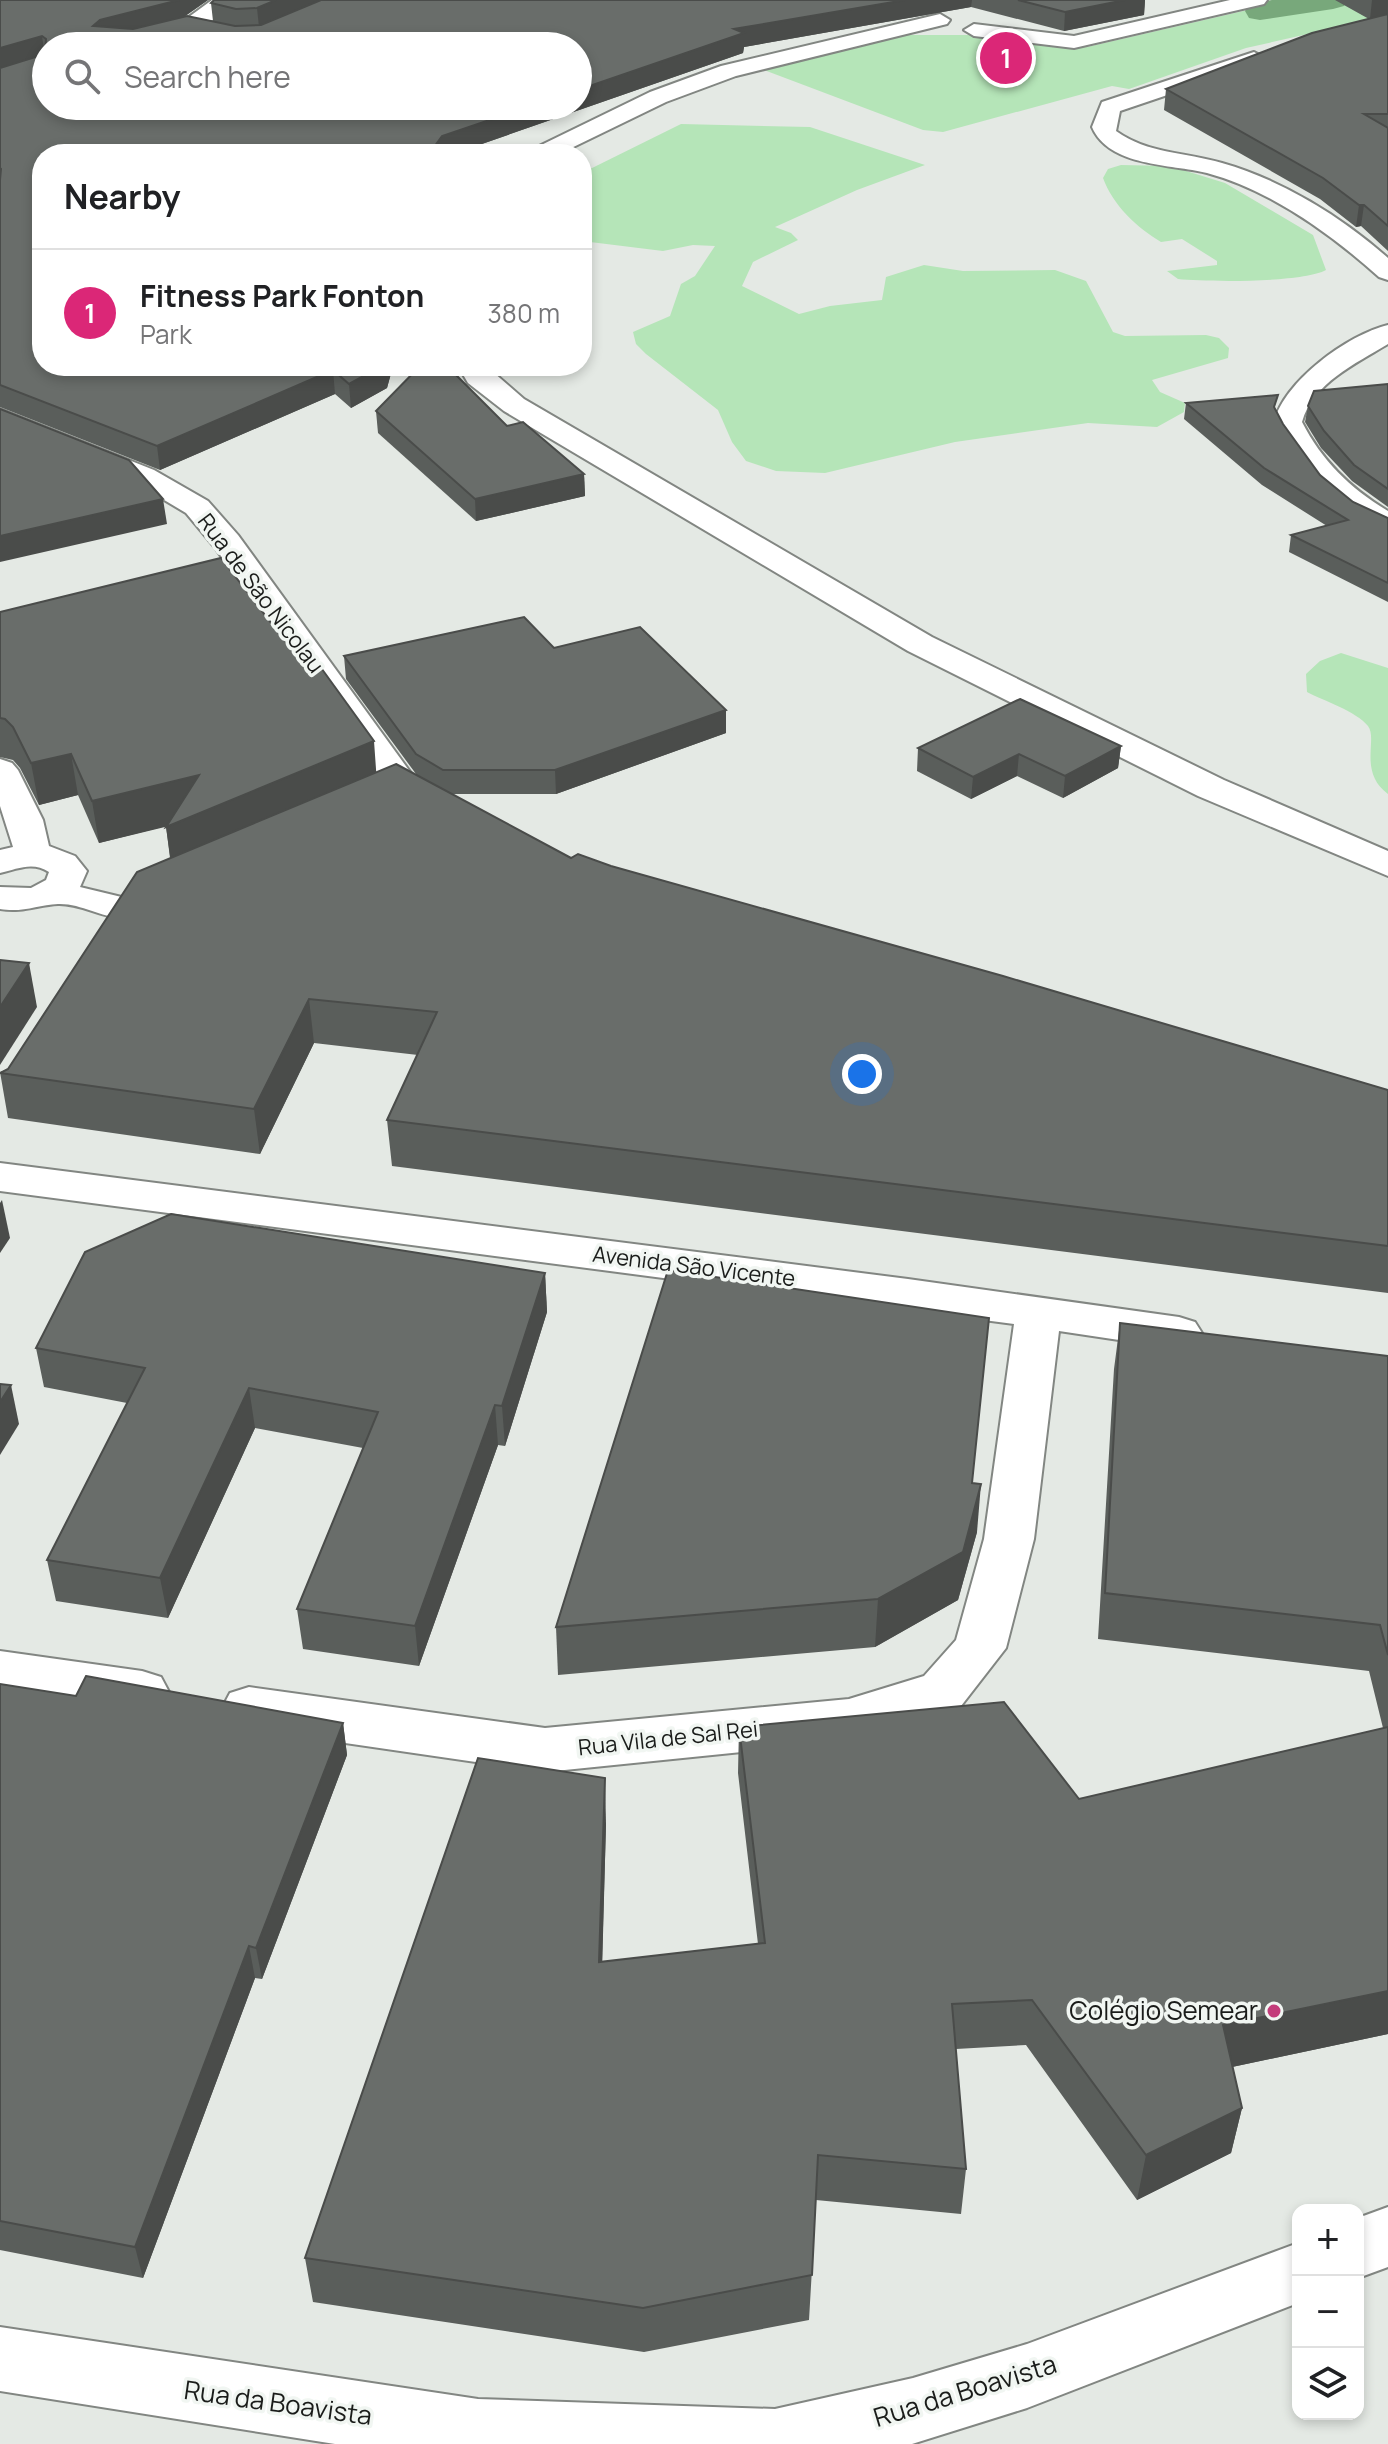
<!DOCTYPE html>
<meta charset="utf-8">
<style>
:root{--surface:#fff;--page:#f2f2f2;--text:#202124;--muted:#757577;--line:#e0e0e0;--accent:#db2777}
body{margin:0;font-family:Manrope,sans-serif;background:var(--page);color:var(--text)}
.controls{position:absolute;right:24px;bottom:24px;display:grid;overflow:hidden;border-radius:16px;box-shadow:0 4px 12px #0003}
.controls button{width:72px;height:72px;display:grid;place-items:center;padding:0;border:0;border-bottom:2px solid var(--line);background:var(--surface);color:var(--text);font:40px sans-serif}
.you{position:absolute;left:862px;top:1074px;width:28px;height:28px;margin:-20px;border:6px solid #fff;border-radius:50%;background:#1a73e8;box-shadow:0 0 0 12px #1a73e833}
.badge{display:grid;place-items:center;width:52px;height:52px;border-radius:50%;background:var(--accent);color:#fff;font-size:26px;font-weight:700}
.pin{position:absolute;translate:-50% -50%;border:4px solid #fff;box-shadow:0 2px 8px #0006}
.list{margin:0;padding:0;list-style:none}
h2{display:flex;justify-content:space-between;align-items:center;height:104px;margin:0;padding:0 32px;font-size:34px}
h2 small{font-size:26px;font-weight:400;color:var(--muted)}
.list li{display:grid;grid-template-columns:52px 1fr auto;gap:24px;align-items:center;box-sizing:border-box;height:128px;padding:0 32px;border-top:2px solid var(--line)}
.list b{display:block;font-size:30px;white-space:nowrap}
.list p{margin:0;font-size:26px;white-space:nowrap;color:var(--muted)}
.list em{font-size:26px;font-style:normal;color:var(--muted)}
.icon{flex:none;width:44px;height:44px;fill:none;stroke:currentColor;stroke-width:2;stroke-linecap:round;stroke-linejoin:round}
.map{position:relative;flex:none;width:1388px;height:2444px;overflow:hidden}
.search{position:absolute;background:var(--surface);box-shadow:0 4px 12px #0003;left:32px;top:32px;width:560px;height:88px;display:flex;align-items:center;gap:20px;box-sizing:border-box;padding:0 28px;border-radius:44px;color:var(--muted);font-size:30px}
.panel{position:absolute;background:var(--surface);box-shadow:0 4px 12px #0003;left:32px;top:144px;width:560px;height:232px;border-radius:32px}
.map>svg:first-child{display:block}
.green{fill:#b5e5b8}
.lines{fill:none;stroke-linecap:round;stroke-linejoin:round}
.canal{fill:#78a87b;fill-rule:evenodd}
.minor-casing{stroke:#828682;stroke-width:4}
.minor{fill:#fff;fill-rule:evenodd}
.wall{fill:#5a5e5b}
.shaded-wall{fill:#4a4c4a}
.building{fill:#696d6a;stroke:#4a4c4a;stroke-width:2}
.poi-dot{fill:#c33c7a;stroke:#f1f6f2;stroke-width:3}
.labels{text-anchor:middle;stroke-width:7;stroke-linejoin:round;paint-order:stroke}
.street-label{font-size:22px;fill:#1a1c1a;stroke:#f1f6f2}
.near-poi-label{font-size:26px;fill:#1a1c1a;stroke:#f1f6f2;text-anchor:end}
.near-street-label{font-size:26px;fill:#1a1c1a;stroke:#f1f6f2}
</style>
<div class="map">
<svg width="1388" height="2444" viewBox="0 0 1388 2444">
<rect width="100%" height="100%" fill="#e4e9e4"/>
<g class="green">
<polygon points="1369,0 1388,16 1246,48 1129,89 1112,86 943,132 923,130 759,68 901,35 980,35 1066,48 1087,47 1252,9 1274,15"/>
<polygon points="681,124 810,127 925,165 857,190 775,227 791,233 798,240 753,262 742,286 799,314 830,306 882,300 886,277 924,265 963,271 1055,270 1086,281 1113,332 1125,336 1206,335 1219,338 1229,348 1228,358 1152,380 1160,392 1185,403 1184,412 1157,427 1088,423 955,442 825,473 776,471 746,461 732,442 718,410 646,354 636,344 633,332 670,316 681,284 695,276 715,246 693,245 663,251 582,241 582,173"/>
<path d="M 1121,165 L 1170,166 L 1225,183 L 1313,235 L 1326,270 C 1302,283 1207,282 1178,279 L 1167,271 L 1217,265 L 1217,261 L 1182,239 L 1161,242 C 1136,227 1113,205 1103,178 L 1108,169 Z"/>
<path d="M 1341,653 L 1388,668 L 1388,794 C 1358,772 1378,739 1368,726 C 1356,711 1324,701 1307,692 L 1306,674 L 1320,661 Z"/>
</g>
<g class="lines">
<polygon class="canal" points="1272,0 1348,0 1344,6 1333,9 1260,20 1249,18 1245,11 1249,4"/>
<g class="minor-casing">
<g id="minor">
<path d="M 212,0 L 235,0 C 204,39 145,46 99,46 L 103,42 L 182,22 Z"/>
<polygon points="1230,0 1267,0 1264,4 1074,48 974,36 964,30 974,24 1074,36"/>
<polygon points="940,14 950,20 947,24 736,76 666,102 559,154 529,154 533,149 650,92 721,66"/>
<path d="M 1254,52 L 1265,58 L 1262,63 L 1120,111 L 1116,131 C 1148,154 1185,152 1222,163 C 1282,180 1342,217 1388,258 L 1388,280 L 1379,277 C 1331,234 1270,190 1207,173 C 1171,164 1109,167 1092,127 L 1102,102 Z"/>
<path d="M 1388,325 L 1388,344 C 1355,364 1313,383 1302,422 C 1322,461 1351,489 1388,511 L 1388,533 C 1337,520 1295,467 1274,422 C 1285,381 1347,335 1388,325 Z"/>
<polygon points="458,366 486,366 524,399 932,637 1224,780 1388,851 1388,876 1198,796 908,651 504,411 468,383"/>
<path d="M 0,409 L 154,470 L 208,501 L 238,535 L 416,780 L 447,799 L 452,807 L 447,815 C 424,820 409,807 390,796 L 216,549 L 186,513 L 134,482 L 0,428 Z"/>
<path d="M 0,759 L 12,763 L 18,770 L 43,820 L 49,846 L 75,856 L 87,871 L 80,887 L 134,900 L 140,908 L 134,916 C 107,923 85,903 58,904 C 38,905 22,913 0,909 L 0,887 L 31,888 L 46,880 L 49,872 C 33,861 17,869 0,873 L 0,850 L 13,847 L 0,806 Z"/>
<polygon points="0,1163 908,1279 1179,1317 1195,1322 1202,1333 1195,1344 1179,1349 1059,1331 1034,1539 1006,1648 961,1706 849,1741 545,1772 249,1729 230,1723 222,1708 230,1693 249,1687 545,1728 849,1699 924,1676 956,1640 984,1539 1014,1324 0,1191"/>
<polygon points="0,1651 142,1671 161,1677 169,1692 161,1707 142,1713 0,1691"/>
<polygon points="1388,2207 1388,2267 1358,2278 1358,2218"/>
<polygon points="1298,2243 1298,2303 1027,2408 912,2444 335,2444 0,2391 0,2327 478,2399 775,2409 913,2378 1027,2344"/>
</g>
</g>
<use href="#minor" class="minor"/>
</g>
<g class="wall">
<polygon points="0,0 208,0 185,16 213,21 211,3 214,0 1145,0 1144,15 1064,31 971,7 744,47 743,53 453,154 42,154 393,366 387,388 351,408 335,394 160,470 0,407"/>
<polygon points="1335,0 1388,0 1388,251 1361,226 1356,227 1320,199 1164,110 1166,89 1369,19"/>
<polygon points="1388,384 1388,507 1352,481 1321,448 1305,422 1308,406"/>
<polygon points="1186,403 1275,411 1283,424 1320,475 1353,502 1388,518 1388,602 1289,552 1291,535 1327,526 1262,485 1184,419"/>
<polygon points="376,411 507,426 584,474 585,496 476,521 378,433"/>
<polygon points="0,612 376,772 416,774 346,679 344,656 554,648 726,710 726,733 556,794 451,794 571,858 611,866 1388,1090 1388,1293 392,1166 387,1120 418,1055 314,1043 260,1154 8,1118 0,1072 8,1069 170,858 166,826 99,843 78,795 39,805 20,768 13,760 0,757"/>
<polygon points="1121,746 1118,768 1063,798 1017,776 971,799 917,771 918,748"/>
<polygon points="545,1273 547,1312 505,1446 498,1445 419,1666 303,1649 297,1609 363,1448 255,1428 168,1618 56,1601 47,1560 127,1403 44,1387 36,1348"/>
<polygon points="1120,1323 1388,1356 1388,2034 1232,2067 1242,2108 1231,2153 1137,2200 1026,2045 956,2049 966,2169 961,2214 816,2200 809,2320 644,2352 313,2302 305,2258 606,1824 602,1962 758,1944 738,1773 739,1727 1079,1799 1383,1728 1369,1671 1098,1639 1114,1369"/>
<polygon points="973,1483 977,1532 958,1600 875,1647 558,1675 556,1627"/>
<polygon points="0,1684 76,1696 343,1723 347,1755 262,1979 255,1978 143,2278 0,2250"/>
</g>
<g class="shaded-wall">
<polygon points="179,0 208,0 181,19 96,46 93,26 100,20"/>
<polygon points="276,0 323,0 259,27 257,8"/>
<polygon points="905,0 972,0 971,7 744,47 743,53 453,154 429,154 442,136 531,106 578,106 578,90 734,29"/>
<polygon points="1122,0 1145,0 1144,15 1064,31 1065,12"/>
<polygon points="1372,0 1388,0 1388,16 1370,19"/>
<polygon points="42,36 45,56 0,69 0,48"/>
<polygon points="1359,205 1364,205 1361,226 1356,227"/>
<polygon points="382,366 393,366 387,388 351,408 349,384"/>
<polygon points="333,370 335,394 160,470 157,446"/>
<polygon points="584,474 585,496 476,521 475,499"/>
<polygon points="163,499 167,524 0,562 0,536"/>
<polygon points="726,710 726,733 556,794 555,770"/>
<polygon points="374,741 377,783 172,870 166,827 169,826 99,843 92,801 199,775"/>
<polygon points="1121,746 1118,768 1063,798 1065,776"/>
<polygon points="71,754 78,795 39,805 31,763"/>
<polygon points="1019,754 1017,776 971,799 973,777"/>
<polygon points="29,963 37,1007 0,1065 0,1007"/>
<polygon points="309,999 314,1043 260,1154 254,1109"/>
<polygon points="2,1200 10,1238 0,1253 0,1203"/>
<polygon points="545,1273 547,1312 505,1446 502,1406"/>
<polygon points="11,1385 19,1424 0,1455 0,1402"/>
<polygon points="249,1388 255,1428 168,1618 160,1578"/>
<polygon points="495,1405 498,1445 419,1666 415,1626"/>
<polygon points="981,1484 977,1532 958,1600 875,1647 878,1599"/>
<polygon points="343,1723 347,1755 262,1979 256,1948"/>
<polygon points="605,1778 606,1824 601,2008 599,1962"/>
<polygon points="249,1946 255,1978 143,2278 135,2247"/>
<polygon points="1388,1991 1388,2034 1213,2071 1223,2025"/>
<polygon points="1242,2108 1231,2153 1137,2200 1146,2155"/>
</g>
<g class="building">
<polygon points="0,0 179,0 100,20 93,26 133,29 187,16 235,26 261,25 321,0 905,0 734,29 744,33 578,90 578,46 46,46 46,106 531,106 442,136 429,154 42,154 42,366 382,366 349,384 333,370 157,446 0,385 0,180 1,169 0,168 0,68 45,54 46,39 42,36 0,48"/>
<polygon points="214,0 276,0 257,8 236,9 211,3"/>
<polygon points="1018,0 1125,0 1065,12"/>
<polygon points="1388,14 1388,114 1364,114 1388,128 1388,226 1364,205 1359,205 1323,178 1166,89 1312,33"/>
<polygon points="420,366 428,366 454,373 507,426 523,422 584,474 475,499 376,411"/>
<polygon points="1388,384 1388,489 1354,465 1324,431 1308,406 1314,391"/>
<polygon points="1278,395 1274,407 1283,424 1320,475 1353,502 1388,518 1388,583 1291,535 1348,520 1264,468 1186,403"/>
<polygon points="0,409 129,460 163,499 0,536"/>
<polygon points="221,558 292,650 306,647 374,741 166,827 199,775 92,801 71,754 31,763 13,727 5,719 0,718 0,612"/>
<polygon points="524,617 554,648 640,627 726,710 555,770 443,770 416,754 344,656"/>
<polygon points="1020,699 1121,746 1065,776 1019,754 973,777 918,748"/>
<polygon points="396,764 571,858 578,854 611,866 1003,976 1388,1090 1388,1246 387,1120 437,1012 309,999 254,1109 0,1073 8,1069 137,872"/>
<polygon points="0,960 29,963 0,1007"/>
<polygon points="171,1214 545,1273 502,1406 495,1405 415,1626 297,1609 378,1412 249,1388 160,1578 47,1560 145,1368 36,1348 85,1252"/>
<polygon points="668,1270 989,1318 972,1483 981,1484 963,1552 878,1599 556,1627"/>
<polygon points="1120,1323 1388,1356 1388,1655 1380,1625 1105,1593"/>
<polygon points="0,1384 11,1385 0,1402"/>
<polygon points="86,1676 343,1723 256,1948 249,1946 135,2247 0,2221 0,1684 76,1696"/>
<polygon points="1004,1702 1079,1799 1388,1727 1388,1991 1223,2025 1242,2108 1146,2155 1032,2000 952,2004 966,2169 818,2155 812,2275 643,2308 305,2258 478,1758 605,1778 599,1962 765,1943 739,1727"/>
</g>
<circle class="poi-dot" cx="1274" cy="2011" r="8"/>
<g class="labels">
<g class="street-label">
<text transform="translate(261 593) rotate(53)" y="8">Rua de São Nicolau</text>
<text transform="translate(694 1266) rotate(7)" y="8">Avenida São Vicente</text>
<text transform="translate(668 1738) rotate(-6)" y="8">Rua Vila de Sal Rei</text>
</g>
<g class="near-poi-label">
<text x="1258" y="2020">Colégio Semear</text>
</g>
<g class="near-street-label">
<text transform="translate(965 2391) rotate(-17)" y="9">Rua da Boavista</text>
<text transform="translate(278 2403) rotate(8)" y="9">Rua da Boavista</text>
</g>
</g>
</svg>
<div class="controls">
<button>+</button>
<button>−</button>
<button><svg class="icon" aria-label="layers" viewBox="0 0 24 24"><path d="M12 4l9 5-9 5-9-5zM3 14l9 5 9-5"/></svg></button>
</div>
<div class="you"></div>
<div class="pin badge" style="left:1006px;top:58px">1</div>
<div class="search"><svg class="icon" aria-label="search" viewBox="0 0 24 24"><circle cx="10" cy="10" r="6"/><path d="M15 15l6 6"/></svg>Search here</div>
<section class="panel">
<h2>Nearby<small></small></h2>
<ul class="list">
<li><span class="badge">1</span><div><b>Fitness Park Fonton</b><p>Park</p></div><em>380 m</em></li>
</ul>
</section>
</div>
